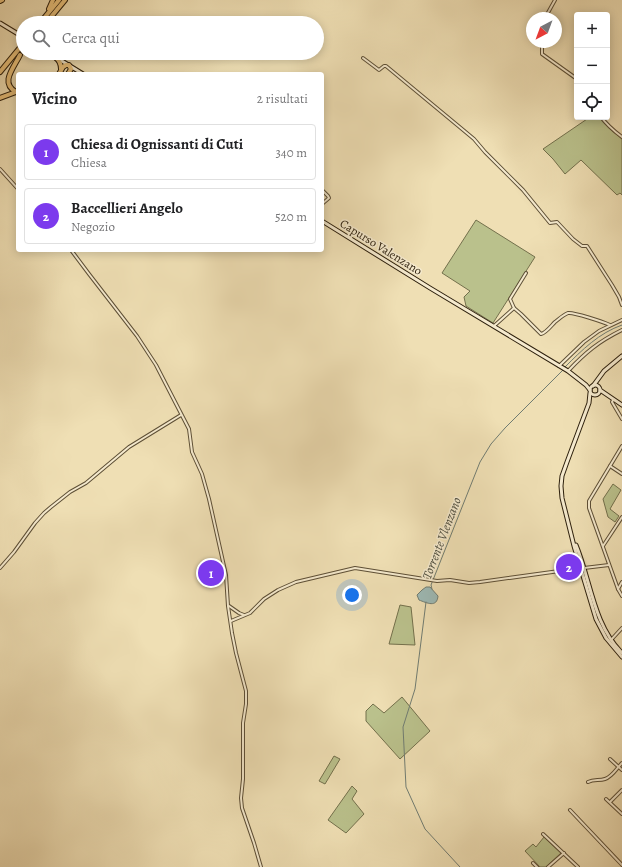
<!DOCTYPE html>
<html lang="it">
<meta charset="utf-8">
<style>
:root{--surface:#fff;--page:#f2f2f2;--text:#202124;--muted:#757577;--line:#e0e0e0;--accent:#7c3aed}
body{margin:0;font-family:Alegreya,serif;background:var(--page);color:var(--text)}
.controls{position:absolute;right:12px;top:12px;display:grid;overflow:hidden;border-radius:4px;box-shadow:0 2px 10px #0003}
.controls button{width:36px;height:36px;display:grid;place-items:center;padding:0;border:0;border-bottom:1px solid var(--line);background:var(--surface);color:var(--text);font:20px sans-serif}
.compass{position:absolute;left:526px;top:12px;width:36px;height:36px;border-radius:50%;background:var(--surface);box-shadow:0 2px 10px #0003;rotate:221deg}
.you{position:absolute;left:352px;top:595px;width:14px;height:14px;margin:-10px;border:3px solid #fff;border-radius:50%;background:#1a73e8;box-shadow:0 0 0 6px #1a73e833}
.badge{display:grid;place-items:center;width:26px;height:26px;border-radius:50%;background:var(--accent);color:#fff;font-size:13px;font-weight:700}
.pin{position:absolute;translate:-50% -50%;border:2px solid #fff;box-shadow:0 1px 4px #0006}
.list{margin:0;padding:0;list-style:none}
h2{display:flex;justify-content:space-between;align-items:center;height:52px;margin:0;padding:0 16px;font-size:17px}
h2 small{font-size:13px;font-weight:400;color:var(--muted)}
.list li{display:grid;grid-template-columns:26px 1fr auto;gap:12px;align-items:center;box-sizing:border-box;height:56px;margin:0 8px 8px;padding:0 8px;border:1px solid var(--line);border-radius:4px}
.list b{display:block;font-size:15px;white-space:nowrap}
.list p{margin:0;font-size:13px;white-space:nowrap;color:var(--muted)}
.list em{font-size:13px;font-style:normal;color:var(--muted)}
.icon{flex:none;width:22px;height:22px;fill:none;stroke:currentColor;stroke-width:2;stroke-linecap:round;stroke-linejoin:round}
.map{position:relative;flex:none;width:622px;height:867px;overflow:hidden}
.search{position:absolute;background:var(--surface);box-shadow:0 2px 10px #0003;left:16px;top:16px;width:308px;height:44px;display:flex;align-items:center;gap:10px;box-sizing:border-box;padding:0 14px;border-radius:22px;color:var(--muted);font-size:15px}
.panel{position:absolute;background:var(--surface);box-shadow:0 2px 10px #0003;left:16px;top:72px;width:308px;height:180px;border-radius:4px}
.map>svg:first-child{display:block}
.green{fill:#bac18c;stroke:#73704c}
.water{fill:#9dbab6;stroke:#707c72}
.lines{fill:none;stroke-linecap:round;stroke-linejoin:round}
.stream{stroke:#707c72;stroke-width:1}
.street-casing{stroke:#5d4f36;stroke-width:4}
.secondary-casing{stroke:#2c1f0c;stroke-width:5}
.highway-casing{stroke:#2c1f0c;stroke-width:6}
.street{stroke:#f5eace;stroke-width:2}
.secondary{stroke:#f5eace;stroke-width:3}
.highway{stroke:#e8c07a;stroke-width:4}
.labels{text-anchor:middle;stroke-width:3;stroke-linejoin:round;paint-order:stroke}
.street-label{font-size:12px;fill:#2c1f0c;stroke:#f5eace}
.water-label{font-size:13px;font-style:italic;fill:#4e4e3f;stroke:#f5eace}
</style>
<div class="map">
<svg width="622" height="867" viewBox="0 0 622 867">
<rect width="100%" height="100%" fill="#efdfb4"/>
<filter id="stains"><feTurbulence type="fractalNoise" baseFrequency=".005" numOctaves="4"/><feColorMatrix values="0 0 0 0 .2 0 0 0 0 .09 0 0 0 0 .02 0 0 0 .5 -.17"/></filter>
<radialGradient id="worn" r=".72"><stop offset=".6" stop-color="#630" stop-opacity="0"/><stop offset="1" stop-color="#630" stop-opacity=".3"/></radialGradient>
<g class="green">
<polygon points="590,117 600,117 610,129 622,139 622,195 620,193 617,195 581,160 565,174 553,159 543,149"/>
<polygon points="476,220 535,257 493,323 466,306 464,297 470,291 442,273"/>
<polygon points="613,484 621,490 610,509 619,516 615,522 608,517 603,499"/>
<polygon points="400,605 411,607 415,645 389,644"/>
<polygon points="402,697 430,731 400,759 366,721 366,711 373,704 384,713"/>
<polygon points="334,756 340,759 325,784 319,781"/>
<polygon points="352,786 357,791 352,799 364,814 346,833 328,820"/>
<polygon points="544,837 561,853 546,867 540,867 525,851 533,844 536,847"/>
</g>
<path class="water" d="M 426,587 L 430,587 L 438,596 C 437,608 427,603 419,600 L 417,595 L 422,590 Z"/>
<g class="lines">
<g class="stream">
<path d="M 565,367 C 582,350 599,333 622,325"/>
<polyline points="432,589 431,585 480,462 491,444 505,428 563,370"/>
<polyline points="426,602 415,689 403,727 406,787 425,829 460,867"/>
</g>
<g class="street-casing">
<g id="street">
<polyline points="545,18 555,0"/>
<polyline points="543,42 542,48 542,54 577,79"/>
<polyline points="363,58 379,70 384,66 386,66 462,129 474,139 485,152 523,190 550,223 557,222 573,239 582,246 587,246 612,285 619,297 622,305"/>
<path d="M 601,117 C 607,125 614,131 622,137"/>
<polyline points="0,169 18,189"/>
<polyline points="322,190 328,196 329,198 322,204"/>
<polyline points="71,250 89,274 137,336 156,365 189,429 192,452 202,474 209,499 226,575 228,606 232,633 236,653 246,691 246,704 243,723 243,779 241,798 242,808 254,843 261,867"/>
<polyline points="514,308 510,299 526,273"/>
<path d="M 494,326 L 514,308 L 521,314 L 541,334 C 546,333 551,326 555,322 C 559,319 563,315 568,313 C 574,312 603,322 610,325"/>
<polyline points="559,366 584,342 599,331 622,320"/>
<path d="M 568,371 C 586,352 598,342 622,330"/>
<polyline points="613,400 612,402 622,419"/>
<polyline points="622,446 589,501 589,508 618,589 622,596"/>
<polyline points="610,466 622,474"/>
<polyline points="603,546 622,517"/>
<polyline points="0,568 14,552 35,523 44,513 51,507 70,492 86,483 129,447 181,415"/>
<polyline points="584,568 609,565"/>
<polyline points="618,589 622,582"/>
<polyline points="229,606 239,613 244,615"/>
<polyline points="231,621 250,613 264,599 278,590 296,582 355,568 437,581 450,580 469,583 480,582 581,568"/>
<polyline points="611,640 622,628"/>
<polyline points="610,759 622,770"/>
<path d="M 588,782 C 594,779 599,781 605,779 C 612,777 617,768 622,763"/>
<polyline points="606,799 622,814"/>
<polyline points="610,802 622,790"/>
<polyline points="570,810 622,865"/>
<polyline points="543,834 578,867"/>
<polyline points="533,863 537,867"/>
<polyline points="548,867 564,853"/>
</g>
</g>
<g class="secondary-casing">
<g id="secondary">
<polyline points="0,23 23,37"/>
<polyline points="49,53 83,74"/>
<polyline points="322,221 430,288 568,371 586,385 590,390"/>
<circle cx="595" cy="390" r="5"/>
<polyline points="593,386 604,371 622,356"/>
<polyline points="600,390 622,405"/>
<polyline points="590,393 589,403 567,462 562,476 561,486 562,498 574,546 596,619 606,638 622,657"/>
<path d="M 576,545 C 591,581 593,624 622,653"/>
</g>
</g>
<g class="highway-casing">
<g id="highway">
<polyline points="0,1 2,0"/>
<polyline points="49,9 53,0"/>
<polyline points="40,23 59,0"/>
<polyline points="46,23 65,0"/>
<path d="M 56,58 C 60,61 61,64 61,69"/>
<polyline points="0,72 23,44"/>
<polyline points="59,74 63,67 66,65 69,65 71,69 68,74"/>
<path d="M 16,92 C 0,83 13,69 20,55"/>
<polyline points="0,98 16,92"/>
</g>
</g>
<use href="#street" class="street"/>
<use href="#secondary" class="secondary"/>
<use href="#highway" class="highway"/>
</g>
<g class="labels">
<g class="street-label">
<text transform="translate(381 247) rotate(32)" y="4">Capurso Valenzano</text>
</g>
<g class="water-label">
<text transform="translate(441 538) rotate(-69)" y="5">Torrente Vlenzano</text>
</g>
</g>
<rect width="100%" height="100%" filter="url(#stains)"/>
<rect width="100%" height="100%" fill="url(#worn)"/>
</svg>
<div class="controls">
<button>+</button>
<button>−</button>
<button><svg class="icon" aria-label="locate" viewBox="0 0 24 24"><circle cx="12" cy="12" r="6"/><path d="M12 2v4M12 18v4M2 12h4M18 12h4"/></svg></button>
</div>
<svg class="compass" viewBox="-18 -18 36 36"><path d="M0-13l5 13h-10z" fill="#e53935"/><path d="M0 13l5-13h-10z" fill="#757577"/></svg>
<div class="you"></div>
<div class="pin badge" style="left:211px;top:573px">1</div>
<div class="pin badge" style="left:569px;top:567px">2</div>
<div class="search"><svg class="icon" aria-label="search" viewBox="0 0 24 24"><circle cx="10" cy="10" r="6"/><path d="M15 15l6 6"/></svg>Cerca qui</div>
<section class="panel">
<h2>Vicino<small>2 risultati</small></h2>
<ul class="list">
<li><span class="badge">1</span><div><b>Chiesa di Ognissanti di Cuti</b><p>Chiesa</p></div><em>340 m</em></li>
<li><span class="badge">2</span><div><b>Baccellieri Angelo</b><p>Negozio</p></div><em>520 m</em></li>
</ul>
</section>
</div>
